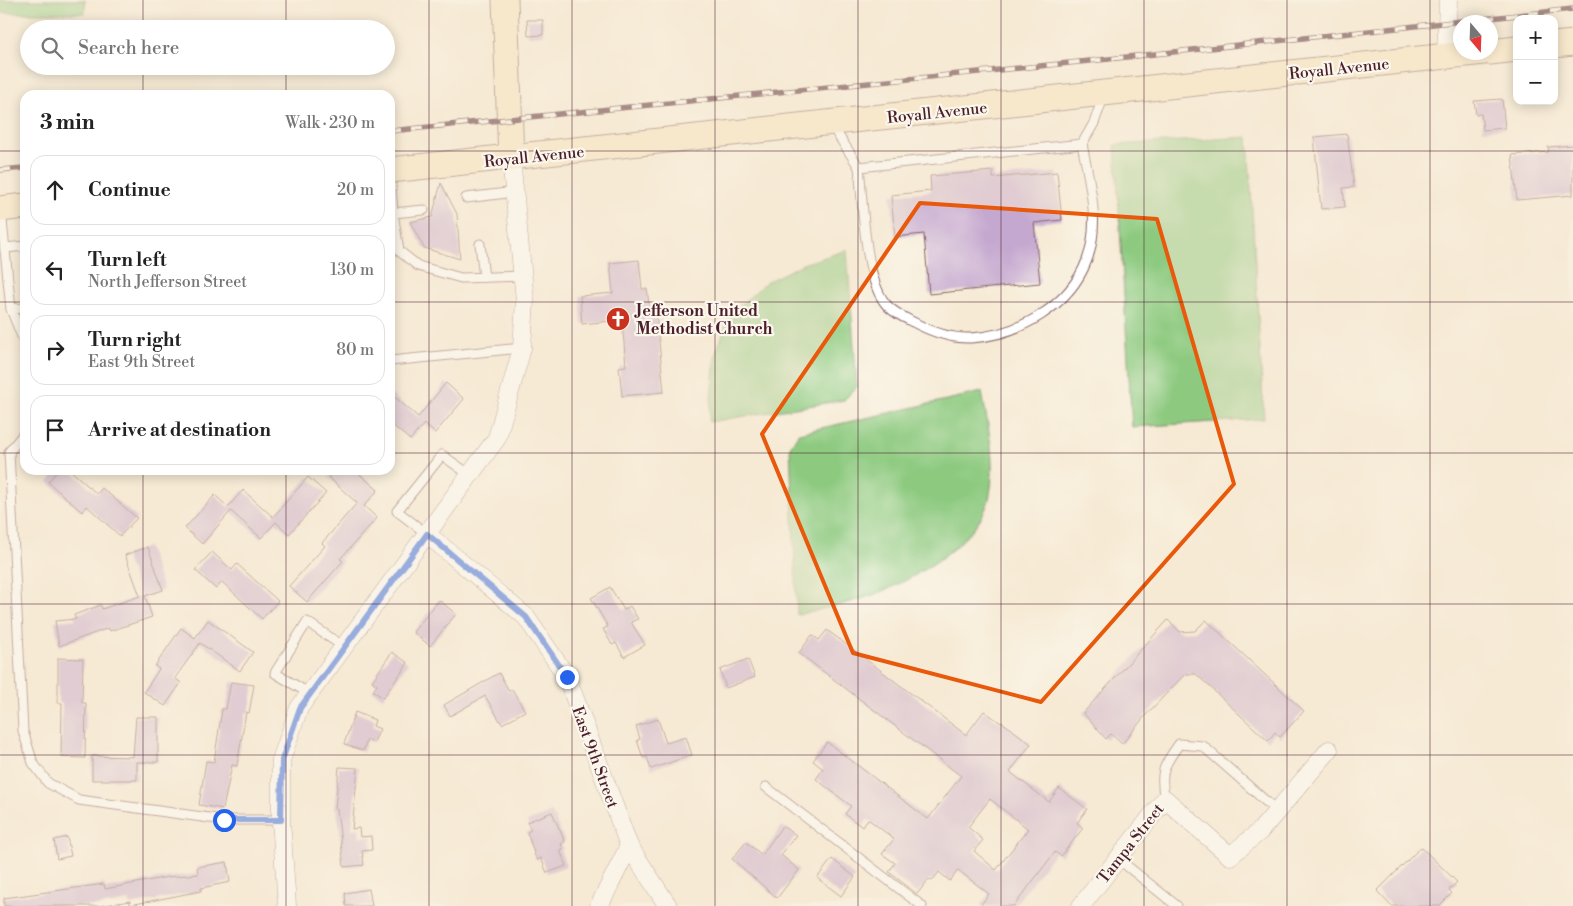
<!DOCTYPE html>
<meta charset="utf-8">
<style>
:root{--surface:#fff;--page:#f2f2f2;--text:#222;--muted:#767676;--line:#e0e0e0}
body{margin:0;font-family:"Libre Bodoni",serif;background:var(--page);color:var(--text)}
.controls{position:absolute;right:15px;top:15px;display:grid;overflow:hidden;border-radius:10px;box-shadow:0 2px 12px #0003}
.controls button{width:45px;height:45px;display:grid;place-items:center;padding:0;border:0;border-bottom:1px solid var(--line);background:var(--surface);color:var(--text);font:25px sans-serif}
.compass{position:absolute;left:1453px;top:15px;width:45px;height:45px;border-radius:50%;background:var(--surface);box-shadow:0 2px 12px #0003;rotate:161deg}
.stop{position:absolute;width:15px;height:15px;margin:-11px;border:4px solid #2563eb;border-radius:50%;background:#fff}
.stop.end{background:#2563eb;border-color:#fff;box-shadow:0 1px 5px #0008}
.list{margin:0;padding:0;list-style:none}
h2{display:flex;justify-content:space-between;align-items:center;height:65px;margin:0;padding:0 20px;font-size:21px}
h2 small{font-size:16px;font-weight:400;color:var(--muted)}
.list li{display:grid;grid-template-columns:32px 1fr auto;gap:15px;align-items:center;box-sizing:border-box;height:70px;margin:0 10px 10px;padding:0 10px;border:1px solid var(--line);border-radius:15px}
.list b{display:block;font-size:19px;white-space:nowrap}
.list p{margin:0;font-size:16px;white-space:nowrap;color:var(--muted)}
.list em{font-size:16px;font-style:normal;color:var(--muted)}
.icon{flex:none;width:28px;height:28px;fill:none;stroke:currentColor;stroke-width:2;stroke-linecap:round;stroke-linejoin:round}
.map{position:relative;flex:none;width:1573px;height:906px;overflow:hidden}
.search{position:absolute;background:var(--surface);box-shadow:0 2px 12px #0003;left:20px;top:20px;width:375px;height:55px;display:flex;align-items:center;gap:12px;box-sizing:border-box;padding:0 18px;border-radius:28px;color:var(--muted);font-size:19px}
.panel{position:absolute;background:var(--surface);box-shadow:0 2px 12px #0003;left:20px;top:90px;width:375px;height:385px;border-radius:15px}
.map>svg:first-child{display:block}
.green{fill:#8dca80;stroke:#6c7456}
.building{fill:#c5a8d0;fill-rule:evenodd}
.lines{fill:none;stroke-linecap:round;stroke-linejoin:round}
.lane-casing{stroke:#866666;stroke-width:11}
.street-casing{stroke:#866666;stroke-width:19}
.secondary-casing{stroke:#866666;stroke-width:27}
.lane{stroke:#fff;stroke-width:9}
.street{stroke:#fff;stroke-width:18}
.secondary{stroke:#f9e7c3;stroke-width:25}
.rail-casing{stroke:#4a1f2b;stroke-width:5.5}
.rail{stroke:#fbf7ec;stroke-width:4;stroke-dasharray:11;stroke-linecap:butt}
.route{stroke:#2563eb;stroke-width:6}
.marked{fill:none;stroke:#e8590c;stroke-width:4;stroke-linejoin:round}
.grid{fill:none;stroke:#4a1f2b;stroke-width:1;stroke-opacity:0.55}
.labels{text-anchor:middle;stroke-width:4.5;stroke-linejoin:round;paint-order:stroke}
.street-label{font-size:16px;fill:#4a1f2b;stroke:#fbf7ec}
.poi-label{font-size:16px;font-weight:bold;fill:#4a1f2b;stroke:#fbf7ec;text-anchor:start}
</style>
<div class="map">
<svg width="1573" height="906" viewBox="0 0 1573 906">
<rect width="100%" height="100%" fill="#fbf7ec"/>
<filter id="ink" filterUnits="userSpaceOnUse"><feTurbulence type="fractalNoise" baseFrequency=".02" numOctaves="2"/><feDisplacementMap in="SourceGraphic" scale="10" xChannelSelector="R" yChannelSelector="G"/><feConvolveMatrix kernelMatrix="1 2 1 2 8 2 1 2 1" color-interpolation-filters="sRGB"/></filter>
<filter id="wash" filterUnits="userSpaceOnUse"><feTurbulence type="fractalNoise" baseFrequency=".0096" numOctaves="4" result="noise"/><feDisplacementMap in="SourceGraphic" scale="20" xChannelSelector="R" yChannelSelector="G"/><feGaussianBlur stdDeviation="1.12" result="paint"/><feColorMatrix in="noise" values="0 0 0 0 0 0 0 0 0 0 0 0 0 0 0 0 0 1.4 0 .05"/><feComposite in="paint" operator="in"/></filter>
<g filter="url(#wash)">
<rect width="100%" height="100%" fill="#f6ead4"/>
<g class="green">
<rect x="0" y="0" width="85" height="13"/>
<polygon points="1248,137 1264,419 1132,427 1115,145"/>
<polygon points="847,250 857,387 844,400 709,422 715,355 730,315 766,282 803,264"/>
<path d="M 982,392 C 988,427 996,459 990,494 C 983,540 911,582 870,596 C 847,604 821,609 797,615 L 790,447 L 799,433 Z"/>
</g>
<g id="blocks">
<g class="building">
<polygon points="527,20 543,20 543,35 528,36"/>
<polygon points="1502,99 1505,128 1483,130 1481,114 1476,114 1474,101"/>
<polygon points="1347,134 1354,187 1343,188 1345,207 1321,209 1314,137"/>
<polygon points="1573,145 1573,195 1517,200 1512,155 1549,152 1548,147"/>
<polygon points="993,171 993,178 1057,172 1062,220 1034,223 1040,283 929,294 924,234 895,237 891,195 931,191 930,176"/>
<polygon points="441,183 457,214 460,259 424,248 410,222 432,217"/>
<polygon points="639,260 642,289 647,289 650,312 656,311 664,392 622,396 619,367 626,366 622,320 582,324 580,296 613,293 610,263"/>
<polygon points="446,383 464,399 435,433 424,424 410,440 390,423 390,393 418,417"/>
<polygon points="58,470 70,470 97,494 102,488 137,518 120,536 87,506 82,512 48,482"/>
<polygon points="334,470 355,470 378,490 364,506 377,518 340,559 343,561 307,602 289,586 325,546 322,543 357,503 328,477"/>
<polygon points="308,477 326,493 289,534 276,522 261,538 231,511 202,544 185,528 215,495 228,507 243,490 273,517"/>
<polygon points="148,547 163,590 145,596 152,617 110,631 109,628 59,646 55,621 76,619 74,615 101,605 102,609 140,596 125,555"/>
<polygon points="212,552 232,570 237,564 278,601 262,619 222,582 216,589 195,570"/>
<polygon points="610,587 624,610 630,606 638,619 631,622 645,645 624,657 616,643 612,645 603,629 608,627 591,598"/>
<polygon points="439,600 456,614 430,646 413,632"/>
<polygon points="208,620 253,652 240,671 200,643 175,678 181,683 165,706 144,692 159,669 155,666 181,628 195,638"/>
<polygon points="1168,620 1180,632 1195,631 1206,620 1304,711 1280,737 1275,732 1268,741 1196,674 1185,674 1145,716 1122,744 1111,734 1106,739 1083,713"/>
<path d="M 827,630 L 966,735 L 984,711 L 1001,723 L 1002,722 L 1031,744 L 1010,772 L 1049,802 L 1059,788 L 1087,809 L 1077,823 L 1083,828 L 1061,856 L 1055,852 L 1014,906 L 980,906 L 989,894 L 958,870 L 950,881 L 939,872 L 932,881 L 929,879 L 917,894 L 889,872 L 895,863 L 882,854 L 894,839 L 868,819 L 862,827 L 845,814 L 851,806 L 816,779 L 823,769 L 813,761 L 827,742 L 928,819 L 961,776 L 799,653 L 812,635 L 819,640 ZM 990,799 L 1028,829 L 996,870 L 974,851 L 983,840 L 968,827 Z"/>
<polygon points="392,652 408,663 383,698 373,691 377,685 372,681"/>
<polygon points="58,658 83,659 82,703 86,703 85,758 61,757 62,703 58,703"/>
<polygon points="748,659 755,677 726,688 720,670"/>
<polygon points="499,673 509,691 512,689 525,711 502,724 485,696 450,716 444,705"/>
<polygon points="231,682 254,685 249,713 246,712 237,766 232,765 223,809 199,805 206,761 214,762 222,709 226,709"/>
<polygon points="355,712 375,720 373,726 380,729 374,742 367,740 363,751 344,744"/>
<polygon points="136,717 158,717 158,762 137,762 137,780 92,780 92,756 133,757"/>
<polygon points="658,719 666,743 686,737 692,755 651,769 647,757 643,758 637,740 640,739 636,726"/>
<polygon points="339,767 358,768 352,829 359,828 360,837 371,836 372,850 362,851 364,865 344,867 337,809 335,809"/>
<polygon points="552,812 565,842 561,844 563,849 560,850 566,866 547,873 541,858 537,860 535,856 527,832 531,830 527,822"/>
<polygon points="782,826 796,835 781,855 799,870 777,898 732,859 746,842 762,855"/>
<polygon points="67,837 71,856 57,859 54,840"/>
<polygon points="1421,847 1457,882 1449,890 1452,893 1439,906 1391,906 1377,891"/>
<polygon points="832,859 855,877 841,896 817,878"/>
<polygon points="227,862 230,882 201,888 201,891 130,905 130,901 99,906 4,906 4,898 104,884 105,889 168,877 198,874 197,867"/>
<polygon points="369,889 372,906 346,906 345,893"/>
</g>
</g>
</g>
<g filter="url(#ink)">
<use href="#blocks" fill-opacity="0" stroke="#866666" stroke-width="1"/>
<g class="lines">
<g class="lane-casing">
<g id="lane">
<polyline points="832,126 859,167 1082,144 1094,123 1104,95"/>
<path d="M 859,167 C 863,201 864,277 885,303 C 892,312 903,317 913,322 C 930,331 951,339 971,338 C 1019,335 1070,306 1087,260 C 1101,223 1089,181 1082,144"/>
<polyline points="466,198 515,192"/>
<polyline points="424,210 393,213 399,251 418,266 461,278 523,276"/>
<polyline points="1,211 11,309 25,308"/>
<polyline points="390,213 393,213 390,171"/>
<polyline points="480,244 484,277"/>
<polyline points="5,248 25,246"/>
<polyline points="11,309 23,339 25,339"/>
<polyline points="390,361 522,348"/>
<polyline points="25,432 9,452 23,731 33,763 48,783 79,800 224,820 281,820"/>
<polyline points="427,534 397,511 442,455 470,475"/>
<polyline points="310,694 275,673 307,622 344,647"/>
<polyline points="766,787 922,906"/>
<path d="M 1165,799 C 1159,772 1164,765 1179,744 L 1203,746 L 1277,811"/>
<polyline points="1117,858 1177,906"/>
</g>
</g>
<g class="street-casing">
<g id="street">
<polyline points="1446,56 1448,0"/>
<polyline points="427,534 526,617 567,677 629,846 668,906"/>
<polyline points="287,906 281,820 281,760 299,708 497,438 522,348 525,300 511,158"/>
<polyline points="599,906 629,846"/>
<polyline points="1081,906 1165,799 1230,856 1260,831 1329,750"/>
</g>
</g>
<g class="secondary-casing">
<g id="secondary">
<polyline points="505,0 511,158"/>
<polyline points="1554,45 1573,43"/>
<polyline points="1490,52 1517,49"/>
<polyline points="390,170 1484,52"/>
<polyline points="0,209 25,206"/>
</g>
</g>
<use href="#lane" class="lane"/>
<use href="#street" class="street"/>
<use href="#secondary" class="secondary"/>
<g class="rail-casing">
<g id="rail">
<polyline points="390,131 1099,60 1573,9"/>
<polyline points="0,170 25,168"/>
</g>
</g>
<use href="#rail" class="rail"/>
</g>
</g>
<g class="lines" filter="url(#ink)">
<polyline class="route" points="224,820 281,820 282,760 300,708 427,534 526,617 567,677"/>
</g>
<path d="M0 0H1573V906H0ZM 920,203 L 1157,219 L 1234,484 L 1041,702 L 853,653 L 762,434 Z" fill="#f6ead4" fill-opacity=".55" fill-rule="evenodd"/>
<path class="marked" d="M 920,203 L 1157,219 L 1234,484 L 1041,702 L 853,653 L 762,434 Z"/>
<path class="grid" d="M 143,0 L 143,29M 286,0 L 286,29M 429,0 L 429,906M 572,0 L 572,906M 715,0 L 715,906M 858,0 L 858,906M 1001,0 L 1001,906M 1144,0 L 1144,906M 1287,0 L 1287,906M 1430,0 L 1430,906M 143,66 L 143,95M 286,66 L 286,95M 0,151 L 25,151M 390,151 L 1573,151M 0,302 L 25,302M 390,302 L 1573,302M 0,453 L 25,453M 390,453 L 1573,453M 143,470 L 143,906M 286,470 L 286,906M 0,604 L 1573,604M 0,755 L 1573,755"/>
<defs>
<g id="church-disc" transform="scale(1.25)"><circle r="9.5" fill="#c8321e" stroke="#fbf7ec"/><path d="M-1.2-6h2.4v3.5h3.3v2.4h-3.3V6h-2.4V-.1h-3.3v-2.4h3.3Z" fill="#fff"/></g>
</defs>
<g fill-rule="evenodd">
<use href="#church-disc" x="618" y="319"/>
</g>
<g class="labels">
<g class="street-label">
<text transform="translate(1339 68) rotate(-6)" y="6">Royall Avenue</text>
<text transform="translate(937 112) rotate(-6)" y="6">Royall Avenue</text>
<text transform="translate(534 156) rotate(-6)" y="6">Royall Avenue</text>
<text transform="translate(596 757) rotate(70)" y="6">East 9th Street</text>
<text transform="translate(1130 843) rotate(-52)" y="6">Tampa Street</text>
</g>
<g class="poi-label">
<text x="636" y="316">Jefferson United<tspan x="636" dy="18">Methodist Church</tspan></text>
</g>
</g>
</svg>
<div class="controls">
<button>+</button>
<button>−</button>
</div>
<svg class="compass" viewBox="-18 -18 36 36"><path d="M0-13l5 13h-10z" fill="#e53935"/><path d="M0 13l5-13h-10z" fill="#767676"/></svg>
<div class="stop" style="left:224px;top:820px"></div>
<div class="stop end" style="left:567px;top:677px"></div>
<div class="search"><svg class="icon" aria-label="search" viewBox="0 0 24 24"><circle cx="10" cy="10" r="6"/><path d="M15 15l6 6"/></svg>Search here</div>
<section class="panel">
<h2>3 min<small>Walk · 230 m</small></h2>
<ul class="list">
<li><svg class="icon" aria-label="ahead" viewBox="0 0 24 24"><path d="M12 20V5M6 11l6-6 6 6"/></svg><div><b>Continue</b></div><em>20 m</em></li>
<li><svg class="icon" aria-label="left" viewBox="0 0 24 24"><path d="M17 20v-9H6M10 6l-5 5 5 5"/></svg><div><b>Turn left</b><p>North Jefferson Street</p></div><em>130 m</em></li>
<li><svg class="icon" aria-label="right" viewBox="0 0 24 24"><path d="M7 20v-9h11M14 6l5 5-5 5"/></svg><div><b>Turn right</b><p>East 9th Street</p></div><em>80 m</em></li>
<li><svg class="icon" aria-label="arrive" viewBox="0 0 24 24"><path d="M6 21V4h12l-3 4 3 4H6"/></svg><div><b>Arrive at destination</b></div></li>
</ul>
</section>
</div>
